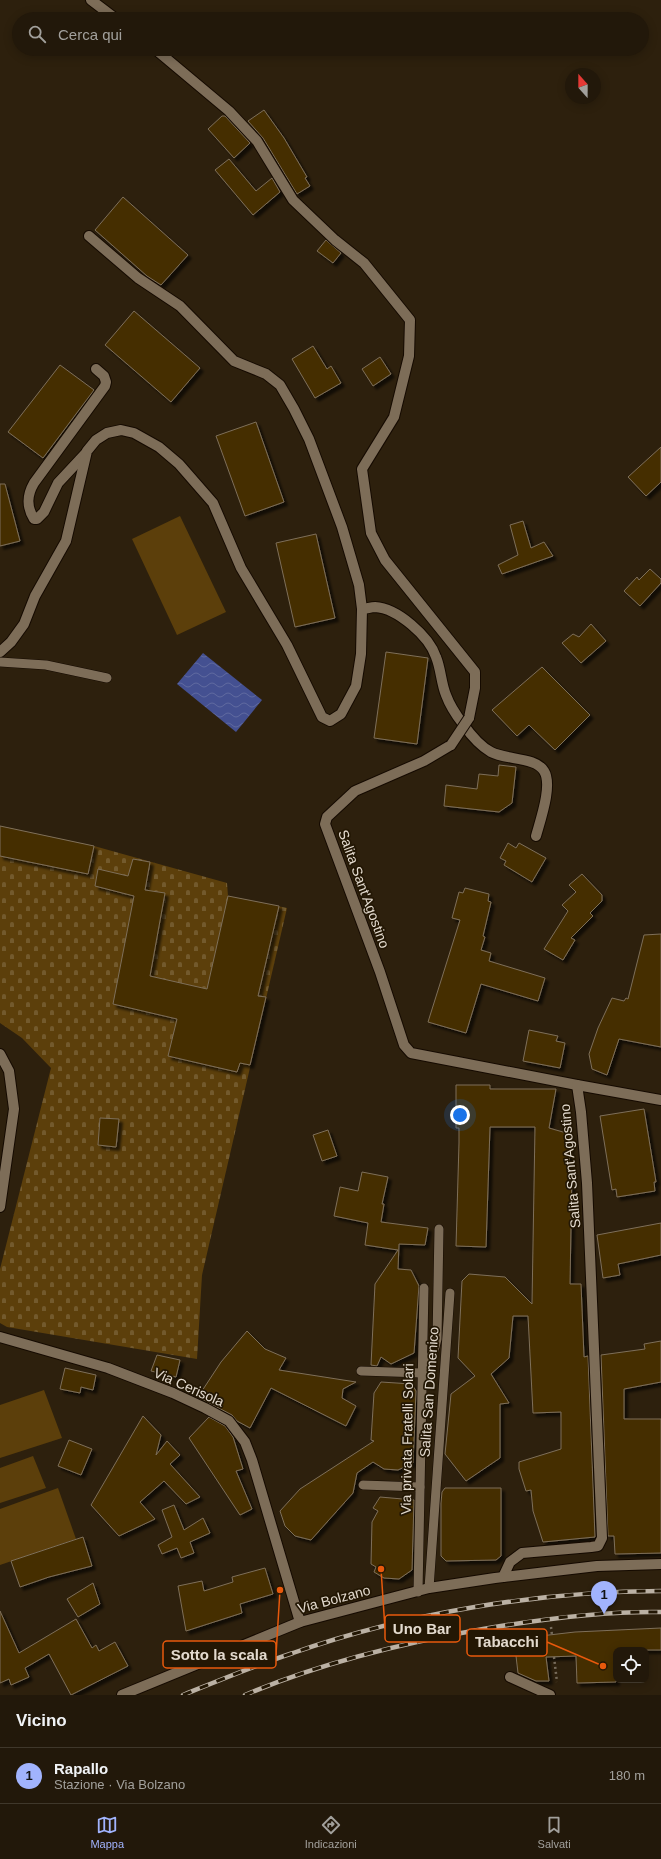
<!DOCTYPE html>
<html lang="it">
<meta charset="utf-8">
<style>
:root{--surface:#22180a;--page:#2a2113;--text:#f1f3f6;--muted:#a2a09c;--line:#3f372b;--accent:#a1b3fd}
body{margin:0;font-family:Arial,sans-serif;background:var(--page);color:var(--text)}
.controls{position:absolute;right:12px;bottom:12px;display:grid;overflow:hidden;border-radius:8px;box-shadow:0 2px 10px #0003}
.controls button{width:36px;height:36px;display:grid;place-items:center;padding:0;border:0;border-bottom:1px solid var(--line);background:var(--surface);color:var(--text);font:20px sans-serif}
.compass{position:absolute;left:565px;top:68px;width:36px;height:36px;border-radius:50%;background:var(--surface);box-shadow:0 2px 10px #0003;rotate:339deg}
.you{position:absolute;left:460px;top:1115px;width:14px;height:14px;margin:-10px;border:3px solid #fff;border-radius:50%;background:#1a73e8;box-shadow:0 0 0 6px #1a73e833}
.badge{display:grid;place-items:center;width:26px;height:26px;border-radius:50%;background:var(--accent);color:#111;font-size:13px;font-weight:700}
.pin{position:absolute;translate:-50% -33px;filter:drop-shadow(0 1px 2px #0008)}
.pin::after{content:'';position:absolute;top:21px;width:14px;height:12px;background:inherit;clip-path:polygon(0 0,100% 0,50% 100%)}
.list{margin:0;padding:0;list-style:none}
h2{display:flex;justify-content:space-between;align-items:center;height:52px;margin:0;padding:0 16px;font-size:17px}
h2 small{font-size:13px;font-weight:400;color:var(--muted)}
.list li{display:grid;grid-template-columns:26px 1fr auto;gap:12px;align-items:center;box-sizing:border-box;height:56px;padding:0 16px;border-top:1px solid var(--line)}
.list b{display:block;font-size:15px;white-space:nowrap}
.list p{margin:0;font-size:13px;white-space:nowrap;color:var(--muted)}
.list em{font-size:13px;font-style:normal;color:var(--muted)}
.icon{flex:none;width:22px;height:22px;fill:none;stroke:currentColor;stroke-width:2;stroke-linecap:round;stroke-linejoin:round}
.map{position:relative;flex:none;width:661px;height:1695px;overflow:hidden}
.search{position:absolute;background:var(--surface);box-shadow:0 2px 10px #0003;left:12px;right:12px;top:12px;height:44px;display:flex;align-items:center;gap:10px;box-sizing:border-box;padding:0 14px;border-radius:22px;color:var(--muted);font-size:15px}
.sheet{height:108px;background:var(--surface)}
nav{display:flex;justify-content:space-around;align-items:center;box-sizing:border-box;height:56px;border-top:1px solid var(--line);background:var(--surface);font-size:11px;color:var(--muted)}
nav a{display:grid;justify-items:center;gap:2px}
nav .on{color:var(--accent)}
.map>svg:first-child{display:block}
.cemetery{fill:url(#cemetery-stones)}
.pitch{fill:#5c3f0b}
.water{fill:url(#water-waves)}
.building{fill:#442d02;stroke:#7e6f59;filter:url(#shadow)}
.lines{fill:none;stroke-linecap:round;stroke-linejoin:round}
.lane-casing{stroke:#150a00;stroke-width:10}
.street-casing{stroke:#150a00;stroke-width:12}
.secondary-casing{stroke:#150a00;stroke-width:12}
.path{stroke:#776c5c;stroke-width:2.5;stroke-dasharray:2 3;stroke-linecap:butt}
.lane{stroke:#7d6d58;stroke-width:9}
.street{stroke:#7d6d58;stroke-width:10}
.secondary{stroke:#7d6d58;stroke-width:10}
.rail-casing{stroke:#bbb1a4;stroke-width:4.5}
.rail{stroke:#231704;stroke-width:3;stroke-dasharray:9;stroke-linecap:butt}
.street-bridge-casing{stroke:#150a00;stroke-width:12;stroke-linecap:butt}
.street-bridge{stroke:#7d6d58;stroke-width:10}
.labels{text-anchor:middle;stroke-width:3.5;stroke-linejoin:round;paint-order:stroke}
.street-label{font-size:14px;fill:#e3dace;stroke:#231704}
.leader{fill:none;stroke:#e8590c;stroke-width:1.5}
.callout-dot{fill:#e8590c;stroke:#231704;stroke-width:1.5}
.callout{fill:#231704;stroke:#e8590c;stroke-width:1.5}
.callout-label{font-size:15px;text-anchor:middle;font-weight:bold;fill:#e3dace}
</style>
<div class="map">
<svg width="661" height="1695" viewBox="0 0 661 1695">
<defs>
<pattern id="cemetery-stones" width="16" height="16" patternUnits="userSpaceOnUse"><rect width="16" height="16" fill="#5c3f0b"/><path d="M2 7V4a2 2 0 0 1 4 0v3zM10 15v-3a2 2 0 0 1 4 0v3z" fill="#735a2d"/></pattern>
<pattern id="water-waves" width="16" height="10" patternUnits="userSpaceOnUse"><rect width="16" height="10" fill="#445091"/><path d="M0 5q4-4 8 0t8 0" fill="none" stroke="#5f699f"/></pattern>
<filter id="shadow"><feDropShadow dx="3.5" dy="3.5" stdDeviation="1" flood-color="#0009"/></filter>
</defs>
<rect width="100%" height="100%" fill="#2d200d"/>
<polygon class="cemetery" points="0,826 94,846 227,883 228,896 287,908 202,1275 197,1359 7,1327 0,1323 0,1269 51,1068 22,1038 0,1023"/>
<g class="pitch">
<polygon points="180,516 226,612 177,635 132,539"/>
<polygon points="44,1390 62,1438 0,1458 0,1405"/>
<polygon points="33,1456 46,1488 0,1503 0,1468"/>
<polygon points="58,1488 76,1539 0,1565 0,1509"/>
</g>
<polygon class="water" points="203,653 262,700 236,732 177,684"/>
<g class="building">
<polygon points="264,110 284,138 307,177 305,178 310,186 297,194 263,138 248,121"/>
<polygon points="222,116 225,116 250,143 234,158 208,129"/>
<polygon points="229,159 256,191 272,178 280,192 253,215 215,170"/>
<polygon points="123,197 188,255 161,285 147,276 95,230"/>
<polygon points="326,240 341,253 333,263 317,251"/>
<polygon points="134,311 200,368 171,402 105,345"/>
<polygon points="313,346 327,369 331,366 341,383 315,398 292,359"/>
<polygon points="380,357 391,374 373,386 362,369"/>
<polygon points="60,365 94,390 43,458 8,432"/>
<polygon points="256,422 284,502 245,516 216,436"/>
<polygon points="661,447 661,482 646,496 628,477"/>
<polygon points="0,484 5,484 20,541 0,546"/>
<polygon points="523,521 531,548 544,542 553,556 502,574 498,565 518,555 510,525"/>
<polygon points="316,534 335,618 295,627 276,543"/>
<polygon points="650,569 661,579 661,583 640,606 624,591 637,577 639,580"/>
<polygon points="591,624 606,641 581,663 562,643 573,634 579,637"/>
<polygon points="386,652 428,658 417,744 374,738"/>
<polygon points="542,667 590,715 555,750 529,725 517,736 492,710"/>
<polygon points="499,765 516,767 512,803 499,812 444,806 446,785 477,789 479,774 498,776"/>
<polygon points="0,826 94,846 88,874 0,856"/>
<polygon points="508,843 516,848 519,843 546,858 532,882 504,865 506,861 500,858"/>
<polygon points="133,859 150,862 145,890 165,893 150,976 207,989 228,896 279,906 258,996 266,997 250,1065 240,1063 237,1072 168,1056 177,1019 113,1004 134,896 95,886 98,869 128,876"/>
<polygon points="582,874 602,895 602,901 590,913 593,916 571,938 575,940 563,960 544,949 568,911 562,905 576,892 569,885"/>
<polygon points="465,888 489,894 488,901 491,902 483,936 485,937 481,950 491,953 489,961 545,978 538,1001 481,984 466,1033 428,1022 460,920 452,918 459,892 463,893"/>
<polygon points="661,934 661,1047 619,1039 607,1075 592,1069 589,1054 598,1028 612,998 624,1001 626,998 628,999 644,935"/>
<polygon points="529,1030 558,1036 556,1041 565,1043 560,1068 523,1061"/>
<polygon points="456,1085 490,1085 490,1089 556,1089 549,1128 570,1134 569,1169 572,1168 570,1284 581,1284 584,1357 588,1356 595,1537 543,1542 533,1511 531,1490 526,1491 519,1469 519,1462 561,1449 561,1412 533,1413 528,1316 513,1316 509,1358 491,1374 509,1403 500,1404 500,1458 466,1481 445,1454 451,1394 475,1376 458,1358 462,1281 469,1274 505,1277 532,1304 535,1127 490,1127 486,1247 456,1246 459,1143 459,1128 456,1128"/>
<polygon points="644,1109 656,1182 654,1182 655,1191 617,1197 616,1189 612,1190 600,1116"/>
<polygon points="100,1118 119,1119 116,1147 98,1145"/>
<polygon points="328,1130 337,1156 322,1161 313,1135"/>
<polygon points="362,1172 388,1177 382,1204 384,1204 381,1222 428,1228 425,1245 399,1244 398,1269 411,1270 419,1286 414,1353 391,1364 381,1357 377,1366 371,1365 375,1284 398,1250 365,1245 368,1223 334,1216 340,1187 358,1191"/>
<polygon points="661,1223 661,1255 618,1264 620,1275 603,1278 597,1235"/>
<polygon points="247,1331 265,1349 286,1358 279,1370 356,1382 343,1389 342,1398 356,1406 346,1426 271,1388 250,1428 237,1421 232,1415 198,1397 221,1362"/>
<polygon points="661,1341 661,1382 624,1389 624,1419 661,1419 661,1553 615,1554 614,1536 608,1536 601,1355 645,1349 644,1344"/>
<polygon points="157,1355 180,1360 176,1377 151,1371"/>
<polygon points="65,1368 96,1375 93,1390 81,1387 80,1393 60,1389"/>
<polygon points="381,1382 412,1384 416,1391 413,1463 398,1470 384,1469 373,1462 357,1473 353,1493 311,1540 295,1536 285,1526 280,1511 300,1489 374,1441 371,1440 374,1393"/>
<polygon points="143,1416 161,1435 156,1455 167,1441 180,1455 170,1464 200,1497 186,1504 164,1481 140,1502 155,1519 119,1536 91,1505"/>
<polygon points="209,1417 225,1426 233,1437 243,1469 236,1471 252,1509 240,1515 189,1438"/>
<polygon points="69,1440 92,1449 81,1475 58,1466"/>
<polygon points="445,1488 501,1488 501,1556 496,1560 446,1561 441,1556 441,1503 442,1492"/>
<polygon points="380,1497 414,1500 412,1570 399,1579 384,1578 374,1572 376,1567 371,1564 372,1522 378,1511 373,1508"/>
<polygon points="174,1505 184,1530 203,1518 210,1533 190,1542 194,1553 181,1558 177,1548 162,1554 158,1545 172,1537 162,1510"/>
<polygon points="83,1537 92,1566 49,1577 20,1587 11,1561"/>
<polygon points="265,1568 273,1594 240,1604 242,1613 186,1631 178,1586 202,1581 204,1591 233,1582 232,1577"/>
<polygon points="93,1583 100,1604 78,1617 67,1599"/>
<polygon points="0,1611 19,1653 76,1619 92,1648 96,1645 99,1651 115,1642 128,1666 71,1695 49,1654 25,1668 29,1677 11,1685 9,1679 0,1683"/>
<polygon points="661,1628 661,1650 616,1650 616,1682 577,1683 576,1656 546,1657 549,1681 536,1681 518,1673 514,1639 575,1632"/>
</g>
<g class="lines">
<g class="lane-casing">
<g id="lane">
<polyline points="0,662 46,665 107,678"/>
<polyline points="361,1371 422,1373 434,1351 437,1339 439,1229"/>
<polyline points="363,1485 420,1487"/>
<polyline points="429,1588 450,1293"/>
<polyline points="418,1592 424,1288"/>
</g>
</g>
<g class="street-casing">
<g id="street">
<polyline points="91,0 116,19"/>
<polyline points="155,49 229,111 257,141 293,200 335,240 364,263 410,320 409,356 394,417 362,469 371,533 385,560 475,672 475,688 469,718"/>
<polyline points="89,236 138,278 180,306 234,361 266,374 280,385 294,409 309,439 342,527 359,585 362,609"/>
<path d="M 86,453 L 58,483 L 44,512 L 37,519 L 34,519 C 26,506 27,495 34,483 L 105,386 L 106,382 L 104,376 L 96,369"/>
<path d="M 0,652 L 11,642 L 24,624 L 35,596 L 66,541 L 87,451 L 96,440 L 107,433 L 121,430 L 134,433 L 159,447 L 179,464 L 213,503 L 241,568 L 287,645 L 322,717 L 330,721 L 341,714 L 356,686 L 361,654 L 362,609 C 366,609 371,607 375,607 C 397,608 429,636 436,657 C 441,669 441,683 446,695 C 450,706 456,715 463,724 C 470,734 480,746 491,752 C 506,760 536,757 544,771 C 553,785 540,821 536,836"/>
<polyline points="451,745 424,761 355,791 327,817 325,824 380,972 404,1045 411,1053 577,1085 661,1100"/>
<polyline points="0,1054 9,1071 14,1109 0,1207"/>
<polyline points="0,1337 108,1368 173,1393 205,1408 229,1421 245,1442 252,1460 300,1622"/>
<polyline points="503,1577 510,1562 522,1553 591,1547 598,1546 602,1538 587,1183 581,1112 577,1085"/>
<polyline points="510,1677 550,1695"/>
</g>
</g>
<g class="secondary-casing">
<polyline id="secondary" points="122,1695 300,1622 429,1588 495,1578 597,1566 661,1564"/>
</g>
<g class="path">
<polyline points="551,1627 552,1635"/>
<polyline points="554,1657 557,1682"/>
</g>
<use href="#lane" class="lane"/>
<use href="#street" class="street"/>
<use href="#secondary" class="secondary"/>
<g class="rail-casing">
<g id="rail">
<path d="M 183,1695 C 220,1680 256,1665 293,1653 C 407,1613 541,1591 661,1591"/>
<path d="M 245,1695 C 320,1663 403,1643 483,1629 C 542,1619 602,1611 661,1612"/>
</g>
</g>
<use href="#rail" class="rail"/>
<g class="street-bridge-casing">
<polyline id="street-bridge" points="451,745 469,718"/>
</g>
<use href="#street-bridge" class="street-bridge"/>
</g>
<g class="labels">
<g class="street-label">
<text transform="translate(364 889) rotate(70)" y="5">Salita Sant'Agostino</text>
<text transform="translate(570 1166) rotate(-95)" y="5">Salita Sant'Agostino</text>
<text transform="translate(189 1387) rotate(24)" y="5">Via Cerisola</text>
<text transform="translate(429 1392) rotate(-86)" y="5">Salita San Domenico</text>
<text transform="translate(407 1439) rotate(-89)" y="5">Via privata Fratelli Solari</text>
<text transform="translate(334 1599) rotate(-15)" y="5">Via Bolzano</text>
</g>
</g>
<path class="leader" d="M381 1569L385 1629M603 1666L547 1642M280 1590L276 1655"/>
<g class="callout-dot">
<circle cx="381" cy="1569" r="4"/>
<circle cx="603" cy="1666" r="4"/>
<circle cx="280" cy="1590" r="4"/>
</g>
<g class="callout">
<rect x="385" y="1615" width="75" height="27" rx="4"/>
<rect x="467" y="1629" width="80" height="27" rx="4"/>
<rect x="163" y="1641" width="113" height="27" rx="4"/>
</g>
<g class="callout-label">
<text x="422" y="1634">Uno Bar</text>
<text x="507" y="1647">Tabacchi</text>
<text x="219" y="1660">Sotto la scala</text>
</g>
</svg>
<div class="controls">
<button><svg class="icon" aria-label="locate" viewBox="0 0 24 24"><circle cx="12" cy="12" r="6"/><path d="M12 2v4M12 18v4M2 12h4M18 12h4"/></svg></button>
</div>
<svg class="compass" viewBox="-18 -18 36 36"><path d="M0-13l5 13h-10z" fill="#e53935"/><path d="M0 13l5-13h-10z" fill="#a2a09c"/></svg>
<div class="you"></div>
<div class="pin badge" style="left:604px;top:1614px">1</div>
<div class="search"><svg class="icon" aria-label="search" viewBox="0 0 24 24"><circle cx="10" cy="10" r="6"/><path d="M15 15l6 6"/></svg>Cerca qui</div>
</div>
<section class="sheet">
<h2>Vicino<small></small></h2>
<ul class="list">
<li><span class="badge">1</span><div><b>Rapallo</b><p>Stazione · Via Bolzano</p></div><em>180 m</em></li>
</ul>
</section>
<nav>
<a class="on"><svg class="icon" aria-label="map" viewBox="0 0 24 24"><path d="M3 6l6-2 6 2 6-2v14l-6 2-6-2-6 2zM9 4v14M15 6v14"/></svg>Mappa</a>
<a><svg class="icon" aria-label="directions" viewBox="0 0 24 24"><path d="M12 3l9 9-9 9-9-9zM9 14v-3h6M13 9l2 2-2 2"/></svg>Indicazioni</a>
<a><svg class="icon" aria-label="saved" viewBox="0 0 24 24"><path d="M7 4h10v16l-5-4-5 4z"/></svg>Salvati</a>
</nav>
